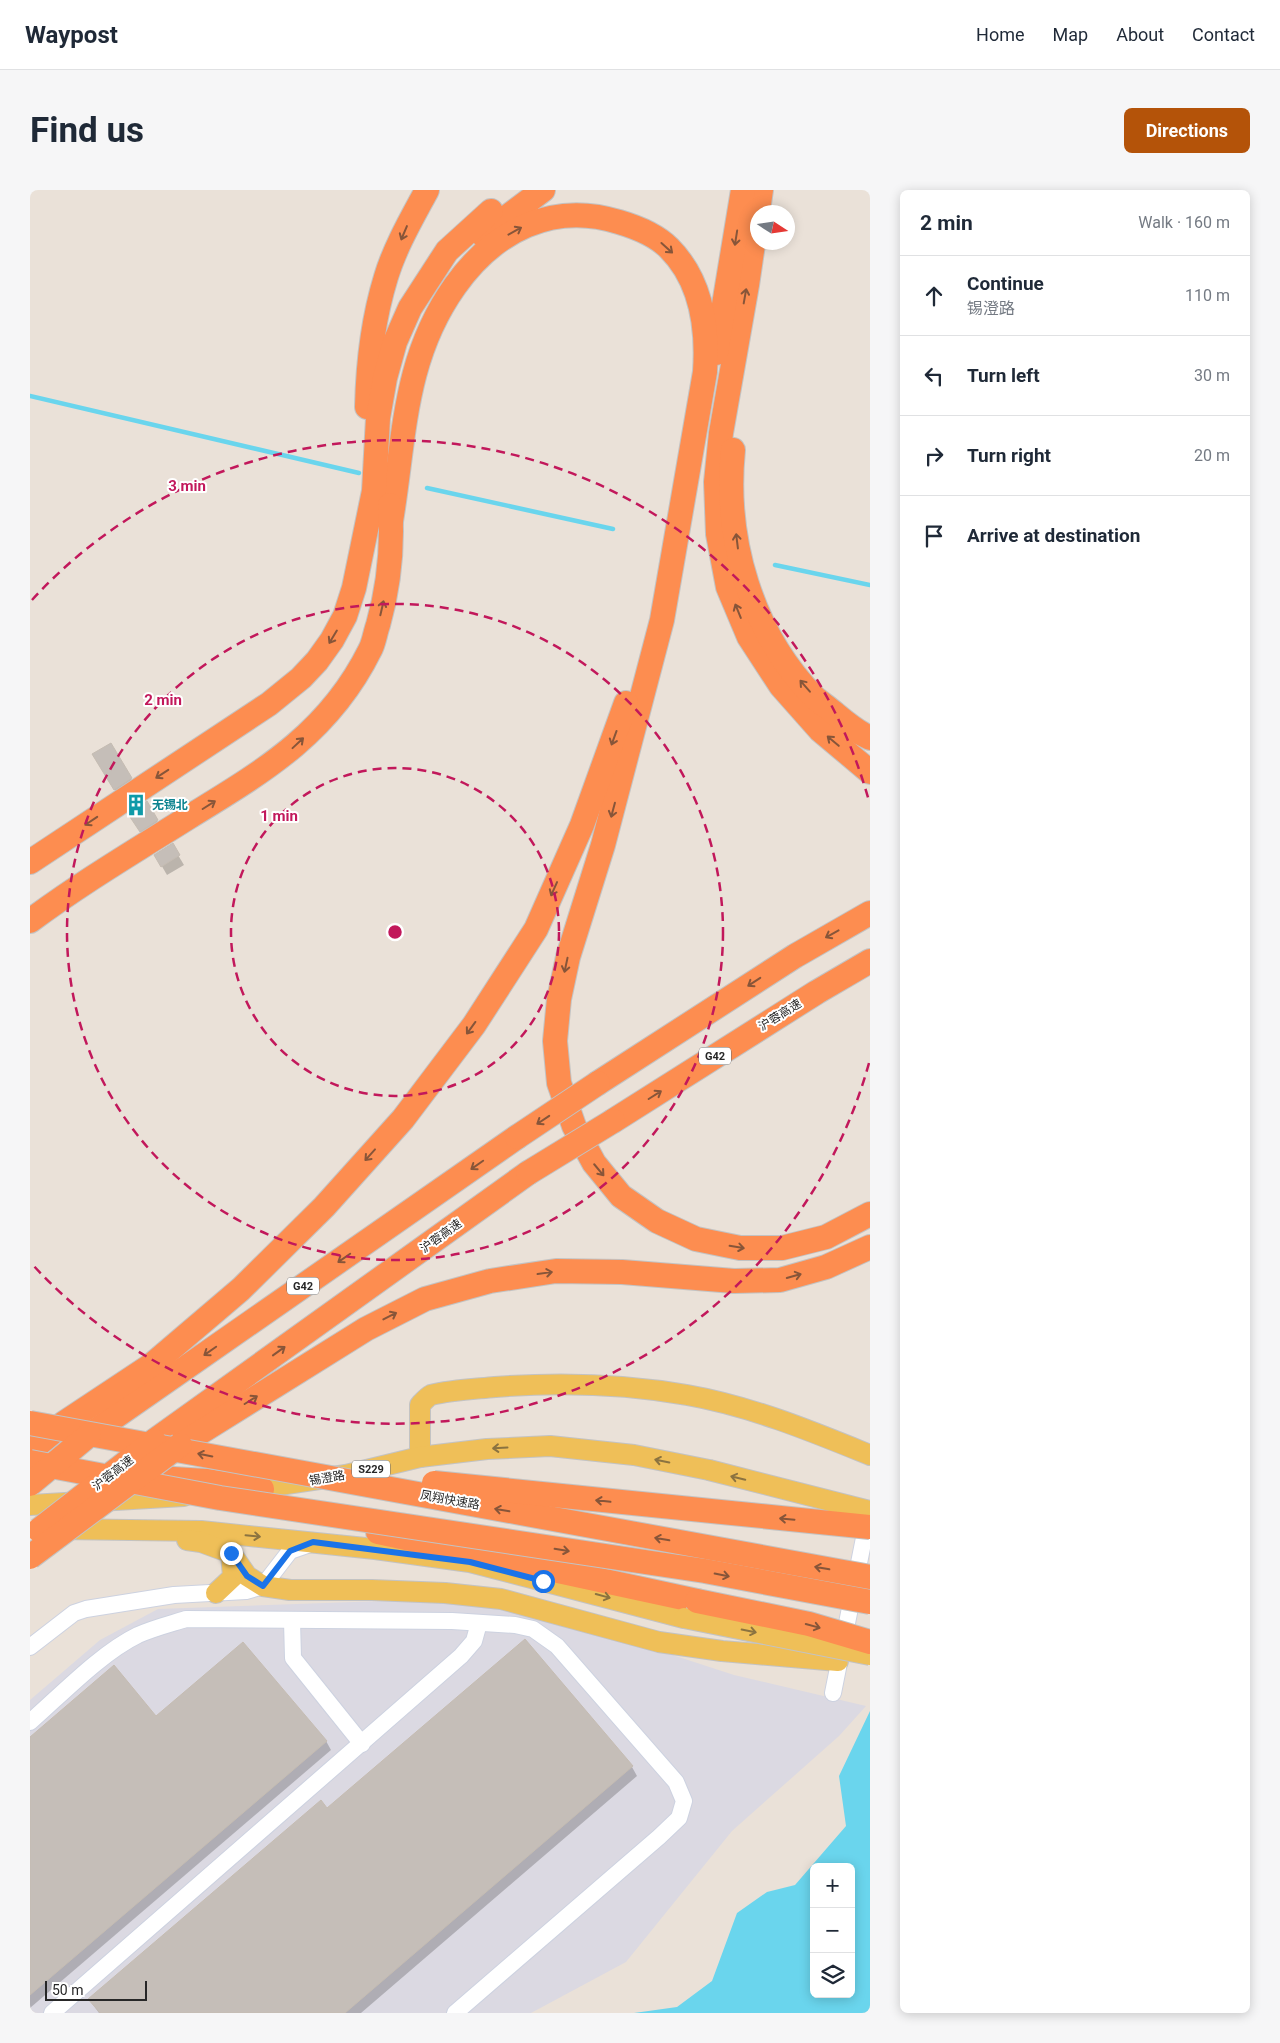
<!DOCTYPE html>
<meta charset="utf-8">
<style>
:root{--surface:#fff;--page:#f6f6f7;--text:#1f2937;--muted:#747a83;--line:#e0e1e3;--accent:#b45309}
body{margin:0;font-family:Roboto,"Noto Sans SC",sans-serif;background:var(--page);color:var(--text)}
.controls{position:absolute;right:15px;bottom:15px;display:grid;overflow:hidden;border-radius:8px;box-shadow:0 2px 12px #0003}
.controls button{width:45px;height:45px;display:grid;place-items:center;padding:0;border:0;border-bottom:1px solid var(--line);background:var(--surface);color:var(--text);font:25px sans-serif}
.compass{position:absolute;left:720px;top:15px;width:45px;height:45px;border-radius:50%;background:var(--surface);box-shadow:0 2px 12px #0003;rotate:102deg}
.scale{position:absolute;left:15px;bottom:12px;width:102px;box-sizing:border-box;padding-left:5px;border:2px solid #272727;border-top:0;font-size:14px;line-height:18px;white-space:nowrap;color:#272727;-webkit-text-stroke:4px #fff;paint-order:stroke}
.stop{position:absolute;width:15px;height:15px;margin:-11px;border:4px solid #1a73e8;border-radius:50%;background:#fff}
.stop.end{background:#1a73e8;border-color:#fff;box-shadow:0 1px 5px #0008}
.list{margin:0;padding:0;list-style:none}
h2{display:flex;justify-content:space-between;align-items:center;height:65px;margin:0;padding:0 20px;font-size:21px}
h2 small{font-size:16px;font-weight:400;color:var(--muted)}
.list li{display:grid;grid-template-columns:32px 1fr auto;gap:15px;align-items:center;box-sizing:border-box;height:80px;padding:0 20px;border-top:1px solid var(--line)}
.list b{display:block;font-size:19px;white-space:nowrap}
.list p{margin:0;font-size:16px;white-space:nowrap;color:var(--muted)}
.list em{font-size:16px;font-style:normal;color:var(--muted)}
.icon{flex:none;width:28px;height:28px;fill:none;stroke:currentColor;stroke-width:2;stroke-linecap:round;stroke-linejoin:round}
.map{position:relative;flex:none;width:840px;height:1823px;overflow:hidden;border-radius:8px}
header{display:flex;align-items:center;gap:30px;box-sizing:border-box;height:70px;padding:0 25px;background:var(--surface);border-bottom:1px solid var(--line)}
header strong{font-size:24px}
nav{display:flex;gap:28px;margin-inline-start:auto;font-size:18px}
.intro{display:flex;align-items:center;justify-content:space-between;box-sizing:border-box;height:120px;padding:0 30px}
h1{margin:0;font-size:35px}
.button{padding:12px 22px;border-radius:8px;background:var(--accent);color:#fff;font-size:18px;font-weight:700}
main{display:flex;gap:30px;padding:0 30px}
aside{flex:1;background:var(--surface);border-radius:8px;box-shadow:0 2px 12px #0003}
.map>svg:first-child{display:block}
.industrial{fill:#dbd9e2}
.water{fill:#6ad5ed;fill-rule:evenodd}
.shadow{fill:#0003}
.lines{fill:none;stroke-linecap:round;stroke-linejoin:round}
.stream{stroke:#6ad5ed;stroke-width:4.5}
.building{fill:#c5beb8;stroke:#c5bcb2}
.minor-casing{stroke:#cdd2e0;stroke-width:18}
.major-casing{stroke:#c3c3c3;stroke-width:22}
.highway-casing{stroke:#c3c3c3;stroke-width:26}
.minor{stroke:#fff;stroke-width:16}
.major{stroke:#efbf58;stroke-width:20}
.highway{stroke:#fd8d50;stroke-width:24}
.major-bridge-casing{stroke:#c3c3c3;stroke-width:22;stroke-linecap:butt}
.highway-bridge-casing{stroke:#c3c3c3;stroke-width:26;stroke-linecap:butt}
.major-bridge{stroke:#efbf58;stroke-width:20}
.highway-bridge{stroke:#fd8d50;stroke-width:24}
.oneway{stroke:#875539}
.oneway2{stroke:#8b7340}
.route{stroke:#1a73e8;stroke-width:6}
.ring{fill:none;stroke:#c2185b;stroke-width:2.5;stroke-dasharray:9 6}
.labels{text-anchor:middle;stroke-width:4;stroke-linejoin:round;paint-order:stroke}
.shield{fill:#fff;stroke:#686868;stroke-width:1}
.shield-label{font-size:11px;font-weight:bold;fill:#272727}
.culture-label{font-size:12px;font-weight:bold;fill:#0d838f;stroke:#fff;text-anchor:start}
.street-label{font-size:12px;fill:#272727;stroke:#fff}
.centre{fill:#c2185b;stroke:#fff;stroke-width:2.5}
.ring-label{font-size:15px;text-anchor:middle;font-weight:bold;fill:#c2185b;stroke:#fff;stroke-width:4;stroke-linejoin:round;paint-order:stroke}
</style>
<header>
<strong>Waypost</strong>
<nav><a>Home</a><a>Map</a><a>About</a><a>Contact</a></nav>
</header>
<div class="intro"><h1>Find us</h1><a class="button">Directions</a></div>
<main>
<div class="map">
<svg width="840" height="1823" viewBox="0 0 840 1823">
<rect width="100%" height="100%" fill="#eae1d8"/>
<polygon class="industrial" points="410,1409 484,1416 541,1432 704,1485 836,1516 809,1546 702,1641 596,1772 501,1823 0,1823 0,1510 70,1450 128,1419"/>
<path class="water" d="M 840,1521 L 840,1823 L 604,1823 L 647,1817 L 682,1791 L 707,1723 L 737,1702 L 765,1695 L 816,1636 L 809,1586 ZM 784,1677 L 821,1677 L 821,1804 L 784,1804 Z"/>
<g class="shadow">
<polygon points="80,554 106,597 90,608 63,565"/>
<polygon points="116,613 132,639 116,650 100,624"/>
<polygon points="142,655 154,675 137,685 126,666"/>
<polygon points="495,1450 602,1577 607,1586 331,1823 69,1823 60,1810 297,1620"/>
<polygon points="0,1549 296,1551 301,1560 0,1818"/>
</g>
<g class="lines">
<g class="stream">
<polyline points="0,206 329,283"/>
<polyline points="397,298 583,339"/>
<polyline points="745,375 840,395"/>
</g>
</g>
<g class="building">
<polygon points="81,553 102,588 84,600 62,564"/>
<polygon points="117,611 128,630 110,642 98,624"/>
<polygon points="143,653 150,665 131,677 124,665"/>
<polygon points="495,1449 603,1576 315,1823 70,1823 58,1809 291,1610 297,1618"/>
<polygon points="213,1452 297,1551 0,1805 0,1547 84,1475 126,1526"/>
</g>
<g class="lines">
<g class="minor-casing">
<g id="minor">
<polyline points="262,1431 263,1468 332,1554"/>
<polyline points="0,1457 44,1423 56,1419 144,1405 216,1401 233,1396 260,1361 283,1353"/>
<polyline points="803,1503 838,1328"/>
<path d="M 0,1532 C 32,1504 71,1463 108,1445 C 124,1438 140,1434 156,1429 L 422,1431 L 485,1435 L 503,1439 L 527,1456 L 646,1592 L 654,1611 L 649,1628 L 629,1647 L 425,1823"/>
<polyline points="22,1823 431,1466 444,1451 449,1433"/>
</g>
</g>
<g class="major-casing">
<g id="major">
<path d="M 390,1267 L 390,1215 C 393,1212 397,1207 401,1205 C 421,1200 445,1199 465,1197 C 529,1192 594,1194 657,1205 C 720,1216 781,1241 840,1265"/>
<polyline points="217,1300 316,1285 390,1267 457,1259 520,1256 604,1265 679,1280"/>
<polyline points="0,1315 154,1306"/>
<polyline points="29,1339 171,1341 345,1359 440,1372 654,1428"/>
<polyline points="157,1350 171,1352 201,1363 203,1387 186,1403"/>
<polyline points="201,1363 217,1386 233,1396 260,1400 342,1400 415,1403 471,1409 629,1452 692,1461 808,1471"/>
</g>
</g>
<g class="highway-casing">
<g id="highway">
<polyline points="731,0 717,95 691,243 686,292 688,344 698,397 719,447 751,496 790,540 840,582"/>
<polyline points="453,45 513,0"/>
<polyline points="686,163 713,0"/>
<path d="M 337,217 C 338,173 343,129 356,87 C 365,57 382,28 397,0"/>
<path d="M 703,260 C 694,349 721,443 785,508 C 791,513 797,517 803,522 C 815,532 825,541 840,548"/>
<path d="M 361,331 C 375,247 373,169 425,96 C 464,41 522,11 589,32 C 606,37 626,45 639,58 C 672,91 678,138 675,182 L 632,430 L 573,655 L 538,767 L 529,809 L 525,851 L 529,893 L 544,936 L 564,973 L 591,1006 L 627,1031 L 666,1049 L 710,1058 L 752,1058 L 796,1047 L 840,1024"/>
<polyline points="0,672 239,514 271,488 287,471 302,450 315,426 324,398 344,301 348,228 355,188 365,152 380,118 417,61 461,21"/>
<path d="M 0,731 C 51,693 105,661 159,627 C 234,581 299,543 340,460 C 344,453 345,443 348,435 C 359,396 363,355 360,315"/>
<polyline points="568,893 765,766 840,723"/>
<polyline points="583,931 787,802 840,771"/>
<polyline points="59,1245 487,947"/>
<polyline points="124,1251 498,983"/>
<polyline points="150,1255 336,1139 395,1109 460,1091 526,1081 592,1082 704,1091 750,1090 796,1077 840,1057"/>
<polyline points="0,1261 34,1233 123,1174 211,1099 294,1017 373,929 444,835 506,739 552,635 596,513"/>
<polyline points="127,1288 176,1291 232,1299"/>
<polyline points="348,1342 667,1411"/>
</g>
</g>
<use href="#minor" class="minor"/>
<use href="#major" class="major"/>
<use href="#highway" class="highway"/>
<g class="major-bridge-casing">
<g id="major-bridge">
<polyline points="679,1280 840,1321"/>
<polyline points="654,1428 840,1465"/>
</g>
</g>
<g class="highway-bridge-casing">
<g id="highway-bridge">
<polyline points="487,947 568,893"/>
<polyline points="498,983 583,931"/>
<polyline points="0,1233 840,1387"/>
<polyline points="0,1272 190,1308 675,1381 840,1412"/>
<polyline points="404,1293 840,1337"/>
<polyline points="0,1294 59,1245"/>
<polyline points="9,1340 124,1251"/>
<polyline points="0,1367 150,1255"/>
<polyline points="667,1411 779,1434 840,1452"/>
</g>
</g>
<use href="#major-bridge" class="major-bridge"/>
<use href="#highway-bridge" class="highway-bridge"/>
</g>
<defs><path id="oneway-shaft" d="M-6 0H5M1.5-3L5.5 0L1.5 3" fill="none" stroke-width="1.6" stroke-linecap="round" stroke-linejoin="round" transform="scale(1.25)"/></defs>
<g class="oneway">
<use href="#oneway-shaft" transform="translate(485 41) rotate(-29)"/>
<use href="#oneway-shaft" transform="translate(374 43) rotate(113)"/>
<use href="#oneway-shaft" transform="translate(706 48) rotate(99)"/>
<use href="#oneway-shaft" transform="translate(637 58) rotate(42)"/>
<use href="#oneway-shaft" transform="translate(715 106) rotate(-80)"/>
<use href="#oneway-shaft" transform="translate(707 351) rotate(-97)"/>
<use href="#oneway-shaft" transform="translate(352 418) rotate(-77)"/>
<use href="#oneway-shaft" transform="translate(708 421) rotate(-112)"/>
<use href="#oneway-shaft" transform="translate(303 447) rotate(121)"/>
<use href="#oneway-shaft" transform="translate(775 496) rotate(-131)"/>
<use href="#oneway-shaft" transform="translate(584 548) rotate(110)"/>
<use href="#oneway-shaft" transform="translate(803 551) rotate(-140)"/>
<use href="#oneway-shaft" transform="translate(268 553) rotate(-43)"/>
<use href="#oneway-shaft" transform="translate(132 584) rotate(147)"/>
<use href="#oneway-shaft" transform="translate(179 615) rotate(-32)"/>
<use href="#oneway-shaft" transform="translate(583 620) rotate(105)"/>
<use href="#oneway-shaft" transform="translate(61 631) rotate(146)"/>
<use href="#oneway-shaft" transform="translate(524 699) rotate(114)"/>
<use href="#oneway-shaft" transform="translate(802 744) rotate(151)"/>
<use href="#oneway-shaft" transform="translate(536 775) rotate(102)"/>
<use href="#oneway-shaft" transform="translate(724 792) rotate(147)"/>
<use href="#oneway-shaft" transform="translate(441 838) rotate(126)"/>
<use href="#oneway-shaft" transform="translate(625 905) rotate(-32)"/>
<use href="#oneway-shaft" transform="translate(513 930) rotate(146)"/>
<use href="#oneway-shaft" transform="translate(340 965) rotate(132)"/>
<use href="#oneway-shaft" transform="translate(447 975) rotate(145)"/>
<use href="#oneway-shaft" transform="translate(569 980) rotate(50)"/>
<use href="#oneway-shaft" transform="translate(707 1057) rotate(9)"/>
<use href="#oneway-shaft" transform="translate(314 1068) rotate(145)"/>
<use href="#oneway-shaft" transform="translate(515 1083) rotate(-8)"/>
<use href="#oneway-shaft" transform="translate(764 1086) rotate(-16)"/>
<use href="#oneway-shaft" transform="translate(360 1126) rotate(-27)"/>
<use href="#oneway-shaft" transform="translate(180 1161) rotate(145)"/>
<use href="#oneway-shaft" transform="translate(249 1161) rotate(-36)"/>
<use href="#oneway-shaft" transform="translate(221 1210) rotate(-32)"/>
<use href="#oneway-shaft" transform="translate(175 1265) rotate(-169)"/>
<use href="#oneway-shaft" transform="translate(573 1311) rotate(-174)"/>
<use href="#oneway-shaft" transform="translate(472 1320) rotate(-170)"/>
<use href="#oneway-shaft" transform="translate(757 1329) rotate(-175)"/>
<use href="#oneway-shaft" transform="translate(632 1349) rotate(-170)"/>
<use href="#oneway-shaft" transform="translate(532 1360) rotate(9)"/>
<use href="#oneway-shaft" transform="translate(792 1378) rotate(-170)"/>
<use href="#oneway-shaft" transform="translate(692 1385) rotate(11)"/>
<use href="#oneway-shaft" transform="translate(783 1436) rotate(15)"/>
</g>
<g class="oneway2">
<use href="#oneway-shaft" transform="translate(470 1258) rotate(177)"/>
<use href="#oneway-shaft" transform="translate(632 1271) rotate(-168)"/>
<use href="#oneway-shaft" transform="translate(708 1288) rotate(-166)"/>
<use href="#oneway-shaft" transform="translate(223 1346) rotate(6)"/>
<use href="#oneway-shaft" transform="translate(573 1406) rotate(15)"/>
<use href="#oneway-shaft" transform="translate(719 1441) rotate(11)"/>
</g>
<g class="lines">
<polyline class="route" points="201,1363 217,1386 233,1396 260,1361 283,1352 440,1372 513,1391"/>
</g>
<g class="ring">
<circle cx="365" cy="742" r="164"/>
<circle cx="365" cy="742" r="328"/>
<path d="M839 873A492 492 0 0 1 2 1074M2 410A492 492 0 0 1 839 611"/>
</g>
<defs>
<g id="building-bare" transform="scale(1.725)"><path d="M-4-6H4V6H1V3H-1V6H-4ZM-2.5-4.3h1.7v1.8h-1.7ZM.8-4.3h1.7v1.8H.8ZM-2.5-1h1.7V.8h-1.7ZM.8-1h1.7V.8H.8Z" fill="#0f9aa8" stroke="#fff" stroke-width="2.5" paint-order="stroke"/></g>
</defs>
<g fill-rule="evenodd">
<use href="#building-bare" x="106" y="615"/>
</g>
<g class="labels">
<g class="shield">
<rect x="669" y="857.5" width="32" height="17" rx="4"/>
<rect x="257" y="1087.5" width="32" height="17" rx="4"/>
<rect x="322" y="1270.5" width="38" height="17" rx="4"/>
</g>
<g class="shield-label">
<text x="685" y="870">G42</text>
<text x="273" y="1100">G42</text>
<text x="341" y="1283">S229</text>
</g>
<g class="culture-label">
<text x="122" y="619">无锡北</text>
</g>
<g class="street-label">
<text transform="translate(750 825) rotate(-32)" y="4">沪蓉高速</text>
<text transform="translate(411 1046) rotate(-36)" y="4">沪蓉高速</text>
<text transform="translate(83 1283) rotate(-38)" y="4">沪蓉高速</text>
<text transform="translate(297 1288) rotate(-10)" y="4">锡澄路</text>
<text transform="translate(420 1310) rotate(10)" y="4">凤翔快速路</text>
</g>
</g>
<circle cx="365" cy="742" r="8" class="centre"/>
<g class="ring-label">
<text x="157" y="301">3 min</text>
<text x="133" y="515">2 min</text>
<text x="249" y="631">1 min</text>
</g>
</svg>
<div class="controls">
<button>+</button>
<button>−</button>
<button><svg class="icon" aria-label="layers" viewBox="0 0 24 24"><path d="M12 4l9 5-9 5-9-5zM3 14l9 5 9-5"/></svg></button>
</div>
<svg class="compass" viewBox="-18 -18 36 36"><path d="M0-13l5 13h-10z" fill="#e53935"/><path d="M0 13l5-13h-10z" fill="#747a83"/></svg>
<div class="scale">50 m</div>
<div class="stop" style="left:513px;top:1391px"></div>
<div class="stop end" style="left:201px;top:1363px"></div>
</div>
<aside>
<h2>2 min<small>Walk · 160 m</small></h2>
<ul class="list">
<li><svg class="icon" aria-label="ahead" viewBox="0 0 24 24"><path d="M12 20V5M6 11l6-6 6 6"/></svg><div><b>Continue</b><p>锡澄路</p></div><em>110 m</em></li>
<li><svg class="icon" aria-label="left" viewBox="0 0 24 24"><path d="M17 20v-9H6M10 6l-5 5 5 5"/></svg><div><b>Turn left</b></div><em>30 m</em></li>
<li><svg class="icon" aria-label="right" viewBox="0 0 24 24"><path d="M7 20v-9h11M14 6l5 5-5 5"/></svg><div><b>Turn right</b></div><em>20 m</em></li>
<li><svg class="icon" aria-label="arrive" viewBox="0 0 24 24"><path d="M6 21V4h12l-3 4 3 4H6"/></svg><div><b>Arrive at destination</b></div></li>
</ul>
</aside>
</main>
